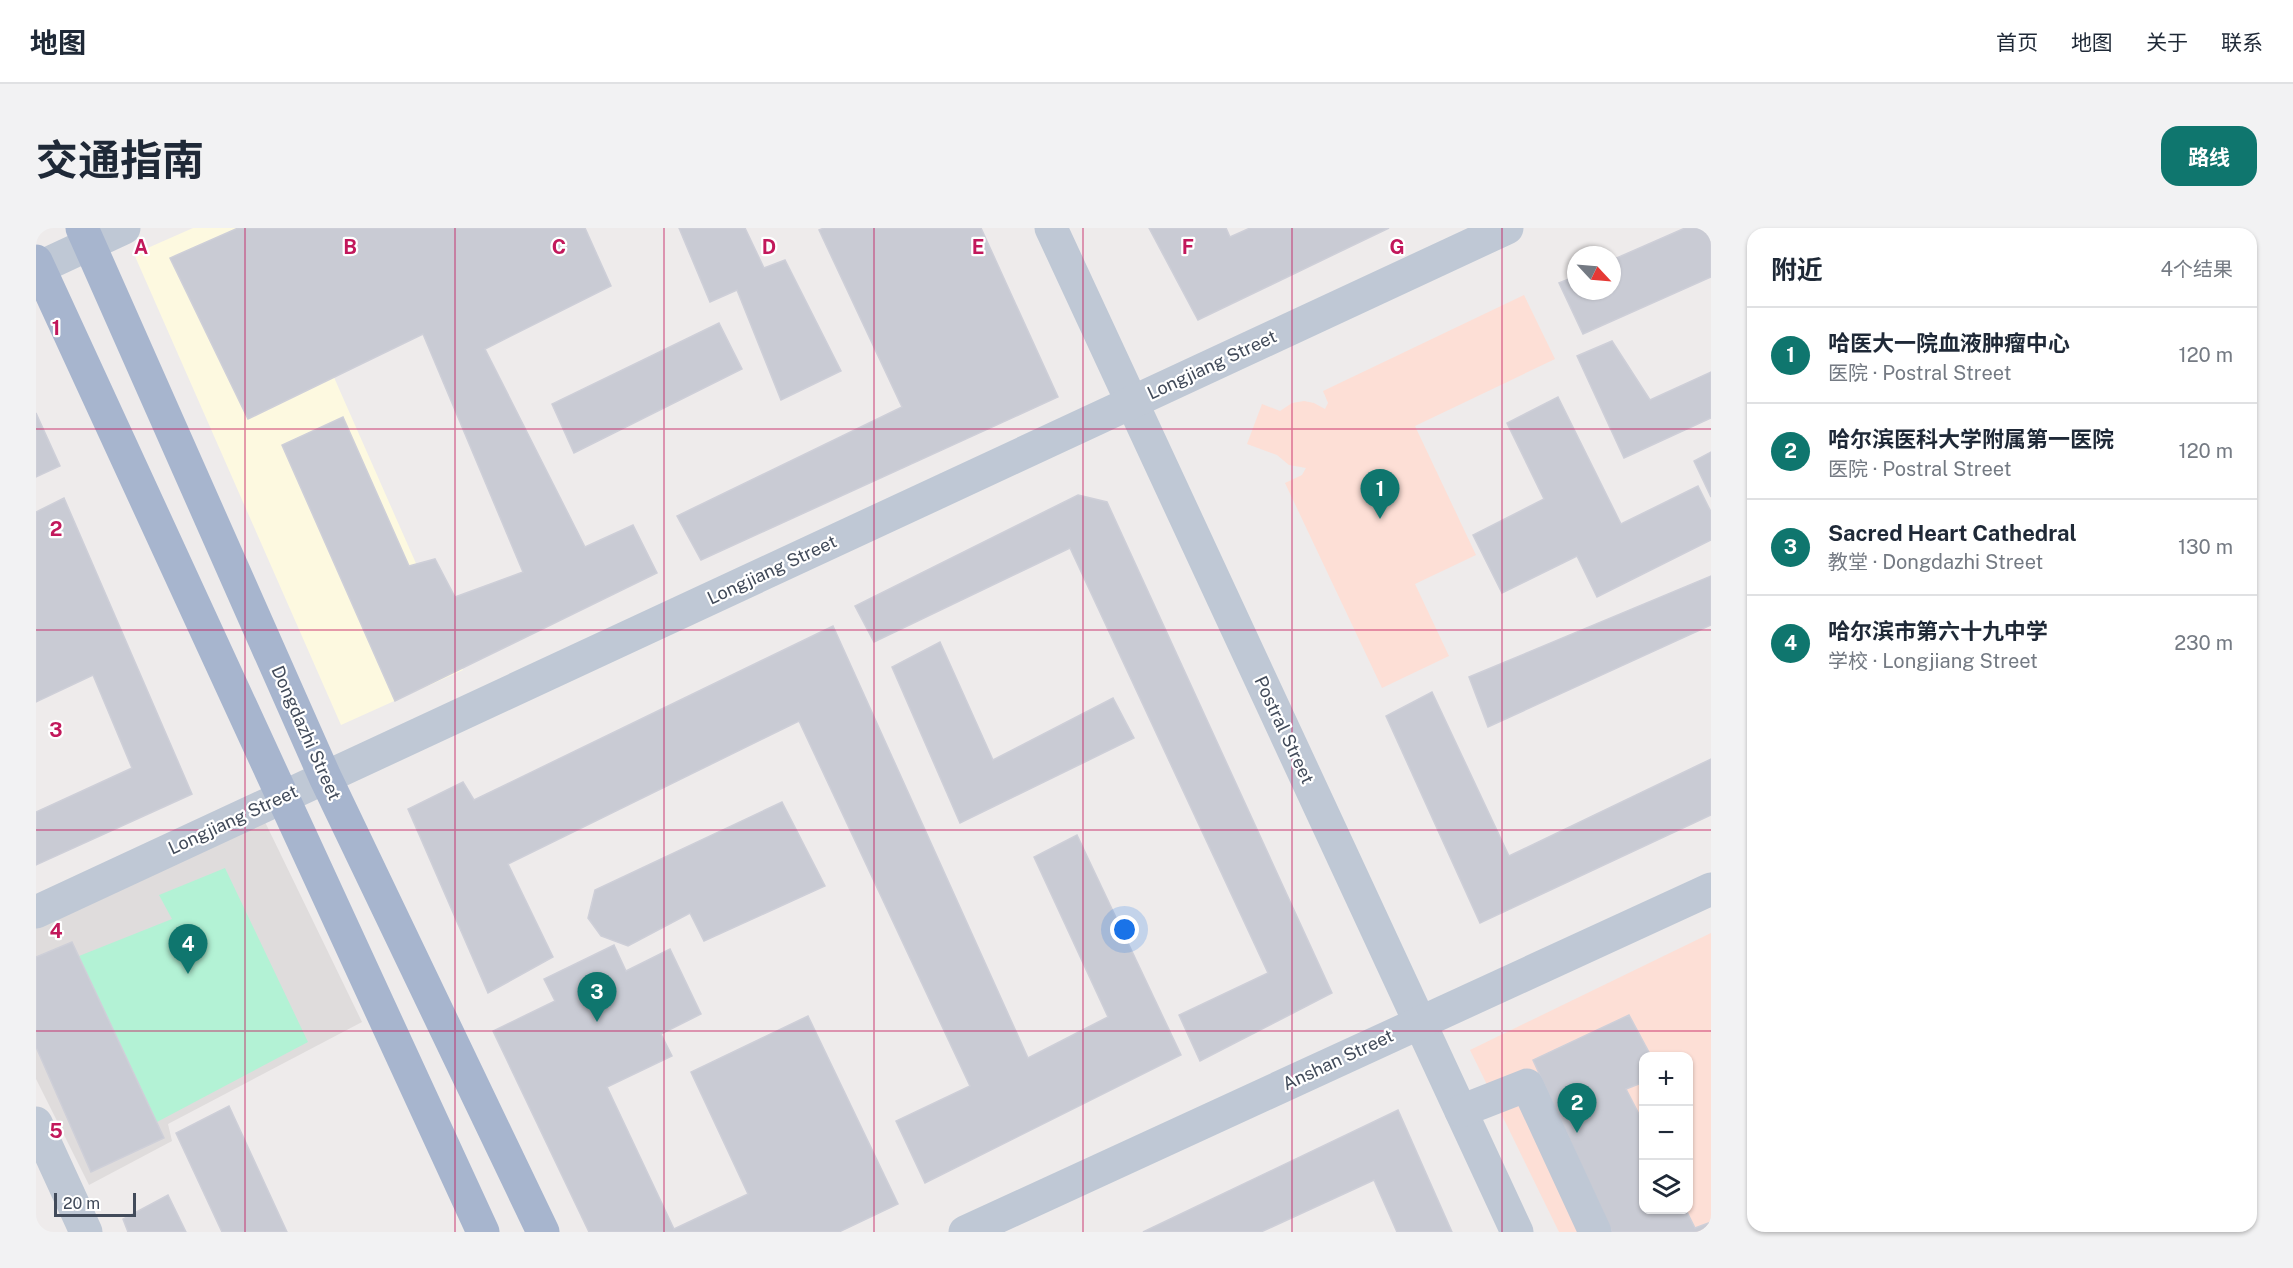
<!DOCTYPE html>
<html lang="zh">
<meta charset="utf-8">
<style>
:root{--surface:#fff;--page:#f2f2f3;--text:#1f2937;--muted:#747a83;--line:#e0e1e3;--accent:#0f766e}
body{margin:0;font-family:"Public Sans","Noto Sans SC",sans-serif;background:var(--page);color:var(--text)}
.controls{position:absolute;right:18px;bottom:18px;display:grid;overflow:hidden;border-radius:12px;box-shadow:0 2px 4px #0004}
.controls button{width:54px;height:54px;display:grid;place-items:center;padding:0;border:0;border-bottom:2px solid var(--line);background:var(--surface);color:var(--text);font:30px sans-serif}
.compass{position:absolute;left:1531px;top:18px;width:54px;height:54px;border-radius:50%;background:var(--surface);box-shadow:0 2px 4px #0004;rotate:116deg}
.scale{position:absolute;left:18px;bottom:15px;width:82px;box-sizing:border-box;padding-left:6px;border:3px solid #424b5a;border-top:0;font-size:16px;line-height:21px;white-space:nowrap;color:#424b5a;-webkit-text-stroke:4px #fff;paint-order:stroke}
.you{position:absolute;left:1089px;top:702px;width:21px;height:21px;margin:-15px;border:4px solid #fff;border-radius:50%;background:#1a73e8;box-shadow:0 0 0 9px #1a73e833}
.badge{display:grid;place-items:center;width:39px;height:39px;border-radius:50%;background:var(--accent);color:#fff;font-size:20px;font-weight:700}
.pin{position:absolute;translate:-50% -50px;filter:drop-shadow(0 2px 3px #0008)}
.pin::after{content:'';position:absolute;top:32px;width:21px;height:18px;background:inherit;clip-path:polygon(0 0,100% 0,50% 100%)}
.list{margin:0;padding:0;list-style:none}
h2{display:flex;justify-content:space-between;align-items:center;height:78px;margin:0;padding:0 24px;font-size:26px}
h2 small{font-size:20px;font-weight:400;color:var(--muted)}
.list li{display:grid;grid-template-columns:39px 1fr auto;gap:18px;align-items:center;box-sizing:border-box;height:96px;padding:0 24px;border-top:2px solid var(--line)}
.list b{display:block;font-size:22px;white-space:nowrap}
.list p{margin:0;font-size:20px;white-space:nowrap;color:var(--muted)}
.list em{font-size:20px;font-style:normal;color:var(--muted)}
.icon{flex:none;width:33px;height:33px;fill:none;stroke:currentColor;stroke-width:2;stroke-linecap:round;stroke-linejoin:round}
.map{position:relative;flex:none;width:1675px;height:1004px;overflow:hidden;border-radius:18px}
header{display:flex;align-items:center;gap:36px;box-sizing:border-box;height:84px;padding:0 30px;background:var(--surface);border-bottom:2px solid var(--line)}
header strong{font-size:28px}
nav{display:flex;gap:33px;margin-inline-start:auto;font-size:21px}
.intro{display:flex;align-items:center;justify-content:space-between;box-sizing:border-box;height:144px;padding:0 36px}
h1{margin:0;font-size:42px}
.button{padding:15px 27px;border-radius:18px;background:var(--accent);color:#fff;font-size:21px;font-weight:700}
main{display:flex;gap:36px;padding:0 36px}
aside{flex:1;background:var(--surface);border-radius:18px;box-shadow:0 2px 4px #0004}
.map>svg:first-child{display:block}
.commercial{fill:#fdf9e0}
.education{fill:#dfdcdc}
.medical{fill:#fddfd6;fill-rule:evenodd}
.green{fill:#b3f2d5}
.building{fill:#c9cbd4;stroke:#cecfd8;stroke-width:1.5}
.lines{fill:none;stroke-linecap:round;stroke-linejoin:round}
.minor{stroke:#bfc8d5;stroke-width:33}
.major{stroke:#a7b5ce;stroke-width:33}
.grid{fill:none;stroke:#c2185b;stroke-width:1.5;stroke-opacity:0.55}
.labels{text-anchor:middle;stroke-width:4.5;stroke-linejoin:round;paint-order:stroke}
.street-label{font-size:18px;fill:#424b5a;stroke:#fff}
.grid-label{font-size:20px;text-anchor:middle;font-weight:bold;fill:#c2185b;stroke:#fff;stroke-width:4.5;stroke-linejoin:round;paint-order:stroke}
</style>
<header>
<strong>地图</strong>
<nav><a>首页</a><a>地图</a><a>关于</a><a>联系</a></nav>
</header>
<div class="intro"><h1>交通指南</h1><a class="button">路线</a></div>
<main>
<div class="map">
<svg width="1675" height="1004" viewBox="0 0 1675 1004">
<rect width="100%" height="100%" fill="#eeebeb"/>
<polygon class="commercial" points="157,0 431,0 289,129 427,442 305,497 98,26"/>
<polygon class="education" points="229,594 326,794 132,896 136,913 53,957 0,851 0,699"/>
<g class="medical">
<polygon points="1488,67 1519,131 1379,198 1440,327 1379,356 1413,428 1346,460 1249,255 1266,247 1270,240 1253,237 1241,227 1211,216 1226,176 1244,183 1256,175 1268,173 1278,175 1289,181 1292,175 1287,163"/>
<path d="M 1675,705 L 1675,1004 L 1523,1004 L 1434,822 ZM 1608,828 L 1652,828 L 1652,982 L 1608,982 Z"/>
</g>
<polygon class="green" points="189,640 272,814 121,894 43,728 136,691 123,667"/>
<g class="building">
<polygon points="202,0 549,0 575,58 449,121 549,319 597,297 621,345 359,473 246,217 307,189 373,338 399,331 419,369 487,344 387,106 212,191 134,30"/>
<polygon points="643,0 709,0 728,40 749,32 805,143 745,172 701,62 674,74"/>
<polygon points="788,0 945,0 1022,169 665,332 641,288 866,179 783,2"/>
<polygon points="1113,0 1190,0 1194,9 1214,0 1353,0 1162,92"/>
<polygon points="1649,0 1675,0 1675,49 1547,106 1523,55 1540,48 1540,63 1576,63 1576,32"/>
<polygon points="683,95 706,141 538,225 516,176"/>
<polygon points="1576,113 1614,172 1675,144 1675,190 1588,230 1541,128"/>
<polygon points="1522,169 1585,296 1662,258 1675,284 1675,312 1561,369 1541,328 1466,365 1437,307 1508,271 1471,195"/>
<polygon points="0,185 24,238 0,249"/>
<polygon points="1675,224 1675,269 1658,233"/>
<polygon points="1042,267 1071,274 1296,765 1164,833 1143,787 1232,745 1034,320 838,414 819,378"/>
<polygon points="28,270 156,566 0,637 0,584 96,540 57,447 0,474 0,284"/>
<polygon points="1675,348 1675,397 1452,499 1433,449"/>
<polygon points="797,398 992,830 1072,789 998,629 1041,607 1145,827 889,955 860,893 934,858 763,493 472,636 517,729 452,765 372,581 427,554 438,572"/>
<polygon points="904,414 957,532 1077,470 1098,510 924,595 856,439"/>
<polygon points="1396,464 1473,628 1675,531 1675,587 1444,695 1350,488"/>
<polygon points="746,574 789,658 668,713 654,685 592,718 565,708 552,690 559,662"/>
<polygon points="36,714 128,910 55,944 0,819 0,729"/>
<polygon points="578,717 590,743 634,721 665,786 625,806 636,828 571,859 638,1001 712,966 655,844 772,788 862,976 803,1004 553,1004 457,803 519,773 508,751"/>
<polygon points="1593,787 1615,828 1608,828 1608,854 1590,861 1608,896 1608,982 1650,982 1659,1000 1675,994 1675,1004 1576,1004 1497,832"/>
<polygon points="193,878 251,1004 186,1004 140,905"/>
<polygon points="1362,882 1416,1004 1361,1004 1338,952 1225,1004 1107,1004"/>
<polygon points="132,967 150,1004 92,1004 87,991"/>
</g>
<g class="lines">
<g class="minor">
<polyline points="1015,0 1481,1004"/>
<polyline points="0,41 88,0"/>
<polyline points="0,684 1471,0"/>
<polyline points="1425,883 1491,857 1559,1004"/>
<polyline points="0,895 50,1004"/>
<polyline points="929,1004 1675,661"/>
</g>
<g class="major">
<polyline points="46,0 289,549 507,1004"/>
<polyline points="0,33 447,1004"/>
</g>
</g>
<path class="grid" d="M 209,0 L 209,1004M 419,0 L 419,1004M 628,0 L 628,1004M 838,0 L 838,1004M 1047,0 L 1047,1004M 1256,0 L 1256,1004M 1466,0 L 1466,1004M 0,201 L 1675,201M 0,402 L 1675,402M 0,602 L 1675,602M 0,803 L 1675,803"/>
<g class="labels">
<g class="street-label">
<text transform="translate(1176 137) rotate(-25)" y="6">Longjiang Street</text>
<text transform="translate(736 342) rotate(-25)" y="6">Longjiang Street</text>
<text transform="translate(1248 502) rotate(65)" y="6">Postral Street</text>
<text transform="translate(270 505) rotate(66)" y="6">Dongdazhi Street</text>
<text transform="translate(197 592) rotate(-25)" y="6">Longjiang Street</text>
<text transform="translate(1302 832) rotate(-25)" y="6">Anshan Street</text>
</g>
</g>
<g class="grid-label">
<text x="105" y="26">A</text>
<text x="314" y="26">B</text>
<text x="523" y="26">C</text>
<text x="733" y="26">D</text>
<text x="942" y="26">E</text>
<text x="1152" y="26">F</text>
<text x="1361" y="26">G</text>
<text x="20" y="107">1</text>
<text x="20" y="308">2</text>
<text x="20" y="509">3</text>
<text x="20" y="710">4</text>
<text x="20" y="910">5</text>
</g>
</svg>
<div class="controls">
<button>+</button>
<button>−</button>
<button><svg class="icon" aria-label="layers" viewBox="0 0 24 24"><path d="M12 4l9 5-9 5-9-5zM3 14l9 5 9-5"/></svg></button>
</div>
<svg class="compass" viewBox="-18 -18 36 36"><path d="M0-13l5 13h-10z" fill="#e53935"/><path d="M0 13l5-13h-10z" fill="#747a83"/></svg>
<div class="scale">20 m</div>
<div class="you"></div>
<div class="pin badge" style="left:1344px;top:291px">1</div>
<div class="pin badge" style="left:1541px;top:905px">2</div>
<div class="pin badge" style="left:561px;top:794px">3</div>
<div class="pin badge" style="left:152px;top:746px">4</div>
</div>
<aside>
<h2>附近<small>4个结果</small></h2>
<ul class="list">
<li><span class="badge">1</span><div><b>哈医大一院血液肿瘤中心</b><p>医院 · Postral Street</p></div><em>120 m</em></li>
<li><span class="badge">2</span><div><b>哈尔滨医科大学附属第一医院</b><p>医院 · Postral Street</p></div><em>120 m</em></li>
<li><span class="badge">3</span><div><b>Sacred Heart Cathedral</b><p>教堂 · Dongdazhi Street</p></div><em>130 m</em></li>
<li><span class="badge">4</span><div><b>哈尔滨市第六十九中学</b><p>学校 · Longjiang Street</p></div><em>230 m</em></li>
</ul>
</aside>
</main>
